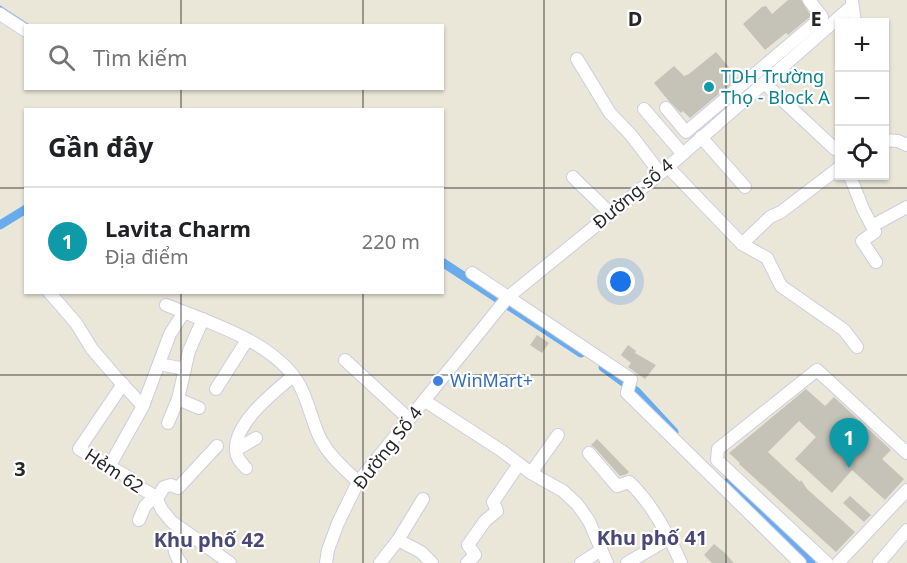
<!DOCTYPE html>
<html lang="vi">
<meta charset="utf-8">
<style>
:root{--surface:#fff;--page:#f2f2f2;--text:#202124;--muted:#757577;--line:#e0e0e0;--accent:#3e36f9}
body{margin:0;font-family:"Noto Sans",sans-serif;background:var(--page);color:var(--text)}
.controls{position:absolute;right:18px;top:18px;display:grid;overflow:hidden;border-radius:0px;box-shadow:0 2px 4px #0004}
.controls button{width:54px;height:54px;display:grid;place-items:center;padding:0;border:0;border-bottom:2px solid var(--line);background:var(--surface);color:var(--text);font:30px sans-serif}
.you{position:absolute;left:621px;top:282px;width:21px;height:21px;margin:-15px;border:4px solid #fff;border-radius:50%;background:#1a73e8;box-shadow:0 0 0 9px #1a73e833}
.badge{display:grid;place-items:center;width:39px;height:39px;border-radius:50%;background:var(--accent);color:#fff;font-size:20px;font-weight:700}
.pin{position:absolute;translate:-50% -50px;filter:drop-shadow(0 2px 3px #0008)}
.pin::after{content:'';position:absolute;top:32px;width:21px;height:18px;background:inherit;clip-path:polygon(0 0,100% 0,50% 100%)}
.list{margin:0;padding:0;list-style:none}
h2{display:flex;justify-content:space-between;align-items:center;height:78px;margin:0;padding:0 24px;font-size:26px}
h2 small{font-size:20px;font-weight:400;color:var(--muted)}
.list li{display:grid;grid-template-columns:39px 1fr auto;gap:18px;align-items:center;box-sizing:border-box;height:108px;padding:0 24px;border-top:2px solid var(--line)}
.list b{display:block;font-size:22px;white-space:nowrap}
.list p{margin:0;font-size:20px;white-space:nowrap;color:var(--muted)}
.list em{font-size:20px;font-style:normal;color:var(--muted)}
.icon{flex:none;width:33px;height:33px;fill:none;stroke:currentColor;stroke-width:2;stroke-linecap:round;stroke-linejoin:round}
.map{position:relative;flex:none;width:907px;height:563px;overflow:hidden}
.search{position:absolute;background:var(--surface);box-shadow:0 2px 4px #0004;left:24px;top:24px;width:420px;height:66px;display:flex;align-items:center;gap:15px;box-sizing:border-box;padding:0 21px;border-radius:0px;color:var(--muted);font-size:22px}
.panel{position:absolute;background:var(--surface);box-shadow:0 2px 4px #0004;left:24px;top:108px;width:420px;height:186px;border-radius:0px}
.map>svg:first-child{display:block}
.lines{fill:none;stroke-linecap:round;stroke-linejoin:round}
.stream{stroke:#69acee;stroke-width:3}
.canal{stroke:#69acee;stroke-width:9}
.building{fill:#c5c3b8}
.minor-casing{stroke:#cecde1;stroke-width:14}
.minor{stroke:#fff;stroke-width:12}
.grid{fill:none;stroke:#272727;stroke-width:1.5;stroke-opacity:0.55}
.culture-dot{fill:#0f9aa8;stroke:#fff;stroke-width:2}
.shop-dot{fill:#3f7fe0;stroke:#fff;stroke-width:2}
.labels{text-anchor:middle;stroke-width:4.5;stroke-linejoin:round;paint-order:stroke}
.culture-label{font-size:18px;fill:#0d838f;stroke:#fff;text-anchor:start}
.street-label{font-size:18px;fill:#272727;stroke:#fff}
.shop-label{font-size:18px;fill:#366cbe;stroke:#fff;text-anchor:start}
.neighbourhood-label{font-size:20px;font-weight:bold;fill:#4a4877;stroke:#fff}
.grid-label{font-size:20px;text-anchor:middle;font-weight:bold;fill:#272727;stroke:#fff;stroke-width:4.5;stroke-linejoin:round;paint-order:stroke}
</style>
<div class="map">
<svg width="907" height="563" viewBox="0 0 907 563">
<rect width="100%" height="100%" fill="#eae6d8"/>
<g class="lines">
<polyline class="stream" points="0,7 29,26"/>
<g class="canal">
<polyline points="0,225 26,209"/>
<polyline points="442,262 581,353"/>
<polyline points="603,367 637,392 674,432"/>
<polyline points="727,483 811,563"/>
</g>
</g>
<g class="building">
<polygon points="788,0 801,0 811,16 788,35 786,33 765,50 743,24 762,7 766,6 772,14"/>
<polygon points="716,52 738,78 690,118 683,111 681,113 668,100 654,83 674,66 684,76 689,74"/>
<polygon points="537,335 549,343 542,353 530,345"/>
<polygon points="628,345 636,351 635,353 656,365 645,379 628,367 631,363 621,355"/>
<polygon points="806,389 825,406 834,397 891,450 882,459 904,479 885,500 852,470 832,493 795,459 816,437 799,421 768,452 800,482 801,480 807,489 855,532 836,552 739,464 740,463 729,453"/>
<polygon points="597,439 629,472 627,474 620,476 595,448 591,445"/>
<polygon points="850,496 871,515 864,522 843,503"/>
<polygon points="714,544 725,553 734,563 712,563 704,555"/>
</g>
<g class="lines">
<g class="minor-casing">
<g id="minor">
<polyline points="852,1 855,22"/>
<polyline points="0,14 26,31"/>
<polyline points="577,59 610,113 631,135 660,173"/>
<polyline points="764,83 835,149"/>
<polyline points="666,108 686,132 822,17 809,0"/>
<polyline points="644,109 682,153"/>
<polyline points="701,137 745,187"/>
<polyline points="884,140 898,141 907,145"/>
<polyline points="668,167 742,244 767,258 781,286 844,330 857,347"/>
<polyline points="850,176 863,209 875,232 862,241 876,262"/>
<path d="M 573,177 C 585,190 598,200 610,214"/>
<polyline points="872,226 907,207"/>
<polyline points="742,244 770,217 781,212 840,167"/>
<polyline points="472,273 631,379 627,393 800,563"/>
<polyline points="49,292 76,323 92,349 116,377 143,406"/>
<path d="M 166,305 C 210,323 273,341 299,384 C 309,402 312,423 321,440 C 330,457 345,469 358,482"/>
<polyline points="345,360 409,419"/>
<polyline points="159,364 185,369"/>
<polyline points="123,384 79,449 130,478 128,481 155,496 162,510 172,522 230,563"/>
<polyline points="216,389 247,340"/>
<polyline points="178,399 199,408"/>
<polyline points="425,401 502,451 531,473 563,491 577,504 589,521 607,563"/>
<polyline points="168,423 178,399 189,351 203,319"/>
<polyline points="236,450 256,438"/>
<path d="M 589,453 L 617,486 L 629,482 C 650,501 670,537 681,563"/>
<polyline points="109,467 143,406 170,334 184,312"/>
<path d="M 246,468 C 242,463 236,458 236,451 C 234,423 273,393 293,376"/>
<polyline points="531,473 558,435"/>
<polyline points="156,500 164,487 171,485 178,488 217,446"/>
<polyline points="139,520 145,506 155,496"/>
<polyline points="398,540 423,499"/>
<path d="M 181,563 C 171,551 173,541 183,530"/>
<polyline points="326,563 328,550 338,523 358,482 508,297 668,167 852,6"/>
<polyline points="380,563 398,540 421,552 432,563"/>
<polyline points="467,563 475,555 468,545 485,521 497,511 493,502 519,464"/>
<polyline points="581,563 601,550"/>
<polyline points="627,563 670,538"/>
<polyline points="827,563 717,460 718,449 817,370 907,453"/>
<polyline points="838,563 907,490"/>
<polyline points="879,563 907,530"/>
</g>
</g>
<use href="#minor" class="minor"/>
</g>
<path class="grid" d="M 181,0 L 181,26M 363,0 L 363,26M 544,0 L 544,563M 726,0 L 726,563M 181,88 L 181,110M 363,88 L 363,110M 0,188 L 26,188M 442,188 L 907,188M 181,292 L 181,563M 363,292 L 363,563M 0,375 L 907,375"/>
<circle class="culture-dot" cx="709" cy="87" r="6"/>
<circle class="shop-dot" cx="438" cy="381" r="6"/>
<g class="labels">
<g class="culture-label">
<text x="721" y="83">TDH Trường<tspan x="721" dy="21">Thọ - Block A</tspan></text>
</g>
<g class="street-label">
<text transform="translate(633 194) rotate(-40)" y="6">Đường số 4</text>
<text transform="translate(388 448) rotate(-52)" y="6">Đường Số 4</text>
<text transform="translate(114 471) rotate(33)" y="6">Hẻm 62</text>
</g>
<g class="shop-label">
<text x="450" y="387">WinMart+</text>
</g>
<g class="neighbourhood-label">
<text x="652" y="545">Khu phố 41</text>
<text x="209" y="547">Khu phố 42</text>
</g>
</g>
<g class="grid-label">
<text x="635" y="26">D</text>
<text x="816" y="26">E</text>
<text x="20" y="476">3</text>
</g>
</svg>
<div class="controls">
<button>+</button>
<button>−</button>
<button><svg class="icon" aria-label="locate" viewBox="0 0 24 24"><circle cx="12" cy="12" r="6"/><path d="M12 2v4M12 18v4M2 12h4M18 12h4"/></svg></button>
</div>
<div class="you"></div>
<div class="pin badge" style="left:849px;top:468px;background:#0f9aa8">1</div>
<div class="search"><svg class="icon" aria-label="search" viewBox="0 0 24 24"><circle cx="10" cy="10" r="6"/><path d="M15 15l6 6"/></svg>Tìm kiếm</div>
<section class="panel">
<h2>Gần đây<small></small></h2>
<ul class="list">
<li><span class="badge" style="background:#0f9aa8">1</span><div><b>Lavita Charm</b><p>Địa điểm</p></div><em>220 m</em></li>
</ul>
</section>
</div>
